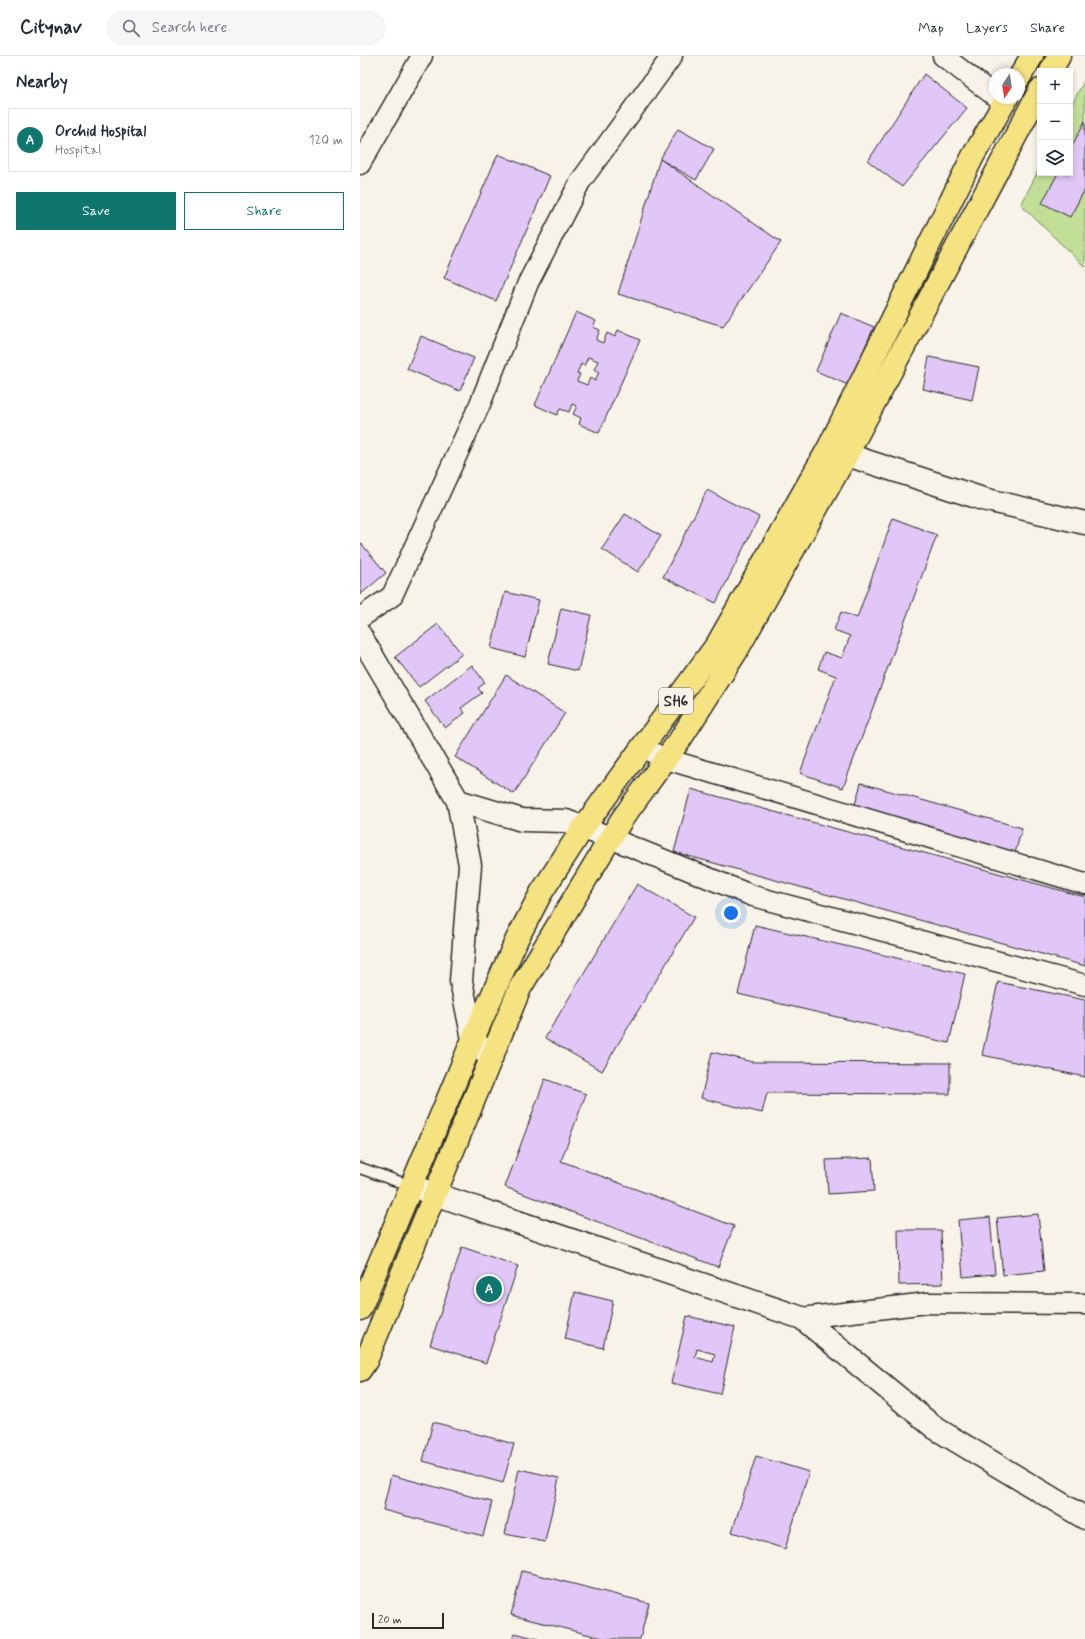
<!DOCTYPE html>
<meta charset="utf-8">
<style>
:root{--surface:#fff;--page:#f6f6f7;--text:#1f2937;--muted:#747a83;--line:#e0e1e3;--accent:#0f766e}
body{margin:0;font-family:Mynerve,sans-serif;background:var(--page);color:var(--text)}
.controls{position:absolute;right:12px;top:12px;display:grid;overflow:hidden;border-radius:0px;box-shadow:0 2px 6px #0003}
.controls button{width:36px;height:36px;display:grid;place-items:center;padding:0;border:0;border-bottom:1px solid var(--line);background:var(--surface);color:var(--text);font:20px sans-serif}
.compass{position:absolute;left:629px;top:12px;width:36px;height:36px;border-radius:50%;background:var(--surface);box-shadow:0 2px 6px #0003;rotate:192deg}
.scale{position:absolute;left:12px;bottom:10px;width:72px;box-sizing:border-box;padding-left:4px;border:2px solid #2b2b2b;border-top:0;font-size:11px;line-height:14px;white-space:nowrap;color:#2b2b2b;-webkit-text-stroke:3px #f7f3e8;paint-order:stroke}
.you{position:absolute;left:371px;top:857px;width:14px;height:14px;margin:-10px;border:3px solid #fff;border-radius:50%;background:#1a73e8;box-shadow:0 0 0 6px #1a73e833}
.badge{display:grid;place-items:center;width:26px;height:26px;border-radius:50%;background:var(--accent);color:#fff;font-size:13px;font-weight:700}
.pin{position:absolute;translate:-50% -50%;border:2px solid #fff;box-shadow:0 1px 4px #0006}
.list{margin:0;padding:0;list-style:none}
h2{display:flex;justify-content:space-between;align-items:center;height:52px;margin:0;padding:0 16px;font-size:17px}
h2 small{font-size:13px;font-weight:400;color:var(--muted)}
.list li{display:grid;grid-template-columns:26px 1fr auto;gap:12px;align-items:center;box-sizing:border-box;height:64px;margin:0 8px 8px;padding:0 8px;border:1px solid var(--line);border-radius:0px}
.list b{display:block;font-size:15px;white-space:nowrap}
.list p{margin:0;font-size:13px;white-space:nowrap;color:var(--muted)}
.list em{font-size:13px;font-style:normal;color:var(--muted)}
.actions{display:flex;gap:8px;padding:12px 16px}
.actions a{flex:1;padding:9px 0;border:1px solid var(--accent);border-radius:0px;text-align:center;font-size:14px;color:var(--accent)}
.actions .main{background:var(--accent);color:#fff}
.icon{flex:none;width:22px;height:22px;fill:none;stroke:currentColor;stroke-width:2;stroke-linecap:round;stroke-linejoin:round}
.map{position:relative;flex:none;width:725px;height:1583px;overflow:hidden}
header{display:flex;align-items:center;gap:24px;box-sizing:border-box;height:56px;padding:0 20px;background:var(--surface);border-bottom:1px solid var(--line)}
header strong{font-size:19px}
nav{display:flex;gap:22px;margin-inline-start:auto;font-size:14px}
.search{width:280px;height:36px;background:var(--page);display:flex;align-items:center;gap:10px;box-sizing:border-box;padding:0 14px;border-radius:22px;color:var(--muted);font-size:15px}
main{display:flex}
aside{flex:1;background:var(--surface)}
.map>svg:first-child{display:block}
.pitch{fill:#c2df97;stroke:#768561}
.building{fill:#e1c7f7;stroke:#2b2b2b;fill-rule:evenodd}
.lines{fill:none;stroke-linecap:round;stroke-linejoin:round}
.lane-casing{stroke:#2b2b2b;stroke-width:13}
.street-casing{stroke:#2b2b2b;stroke-width:23}
.secondary-casing{stroke:#2b2b2b;stroke-width:25}
.primary-casing{stroke:#2b2b2b;stroke-width:25}
.lane{stroke:#f7f3e8;stroke-width:10}
.street{stroke:#f7f3e8;stroke-width:20}
.secondary{stroke:#f7f3e8;stroke-width:22}
.primary{stroke:#f5e382;stroke-width:22}
.labels{text-anchor:middle;stroke-width:4;stroke-linejoin:round;paint-order:stroke}
.shield{fill:#f7f3e8;stroke:#686764;stroke-width:1}
.shield-label{font-size:15px;font-weight:bold;fill:#2b2b2b}
</style>
<header>
<strong>Citynav</strong>
<div class="search"><svg class="icon" aria-label="search" viewBox="0 0 24 24"><circle cx="10" cy="10" r="6"/><path d="M15 15l6 6"/></svg>Search here</div>
<nav><a>Map</a><a>Layers</a><a>Share</a></nav>
</header>
<main>
<aside>
<h2>Nearby<small></small></h2>
<ul class="list">
<li><span class="badge">A</span><div><b>Orchid Hospital</b><p>Hospital</p></div><em>120 m</em></li>
</ul>
<div class="actions"><a class="main">Save</a><a>Share</a></div>
</aside>
<div class="map">
<svg width="725" height="1583" viewBox="0 0 725 1583">
<rect width="100%" height="100%" fill="#f7f3e8"/>
<filter id="ink" filterUnits="userSpaceOnUse"><feTurbulence type="fractalNoise" baseFrequency=".025" numOctaves="2"/><feDisplacementMap in="SourceGraphic" scale="8" xChannelSelector="R" yChannelSelector="G"/><feConvolveMatrix kernelMatrix="1 2 1 2 8 2 1 2 1" color-interpolation-filters="sRGB"/></filter>
<g filter="url(#ink)">
<polygon class="pitch" points="725,23 725,211 661,149 680,111 680,117 710,117 710,52"/>
<g class="building">
<polygon points="564,18 607,52 542,131 508,105"/>
<polygon points="725,65 725,133 710,161 682,147 698,117 710,117 710,94"/>
<polygon points="318,73 354,93 336,124 300,103"/>
<polygon points="138,98 190,120 136,245 84,222"/>
<polygon points="300,103 421,186 363,270 258,238"/>
<path d="M 216,256 L 236,265 L 233,271 L 240,274 L 236,284 L 243,287 L 247,277 L 255,281 L 258,274 L 280,284 L 239,377 L 219,368 L 221,362 L 213,358 L 217,350 L 212,348 L 209,356 L 200,353 L 197,359 L 175,349 ZM 228,301 L 238,305 L 234,314 L 239,316 L 235,325 L 230,322 L 227,329 L 217,325 L 220,318 L 217,317 L 221,308 L 224,310 Z"/>
<polygon points="481,257 514,271 488,329 456,315"/>
<polygon points="61,280 114,302 100,335 47,313"/>
<polygon points="569,301 619,311 612,344 563,333"/>
<polygon points="347,434 399,461 356,547 303,521"/>
<polygon points="265,458 301,480 278,516 242,493"/>
<polygon points="533,462 577,479 483,732 440,717 476,620 458,613 464,596 482,602 490,580 474,574 481,556 497,562"/>
<polygon points="0,486 26,517 0,539"/>
<polygon points="145,536 179,544 165,601 131,592"/>
<polygon points="201,552 231,559 218,615 188,608"/>
<polygon points="78,568 102,598 59,631 35,601"/>
<polygon points="112,609 125,627 118,632 122,637 101,652 105,657 85,672 65,645"/>
<polygon points="146,619 205,657 154,738 95,701"/>
<polygon points="501,727 662,772 654,801 493,756"/>
<polygon points="331,733 725,841 725,910 314,796"/>
<polygon points="277,828 334,861 242,1015 185,982"/>
<polygon points="395,869 605,918 589,987 378,938"/>
<polygon points="638,926 725,944 725,1021 622,999"/>
<polygon points="352,996 393,1006 590,1007 590,1038 407,1037 402,1057 341,1042"/>
<polygon points="185,1023 226,1038 201,1105 374,1170 358,1211 145,1131"/>
<polygon points="512,1102 514,1135 468,1138 466,1104"/>
<polygon points="678,1158 684,1215 643,1219 637,1162"/>
<polygon points="630,1161 635,1218 603,1221 598,1164"/>
<polygon points="538,1174 581,1174 583,1228 539,1229"/>
<polygon points="102,1191 158,1210 126,1307 70,1289"/>
<polygon points="215,1236 253,1245 243,1292 205,1283"/>
<path d="M 327,1260 L 375,1271 L 360,1338 L 311,1327 ZM 337,1293 L 355,1298 L 353,1306 L 335,1301 Z"/>
<polygon points="73,1366 154,1388 143,1427 63,1405"/>
<polygon points="396,1400 449,1416 425,1493 372,1476"/>
<polygon points="159,1413 199,1422 185,1486 145,1478"/>
<polygon points="31,1419 132,1446 123,1480 23,1454"/>
<polygon points="162,1515 289,1547 280,1583 246,1583 151,1559"/>
<polygon points="155,1577 178,1583 153,1583"/>
</g>
<g class="lines">
<g class="lane-casing">
<polyline id="lane" points="0,1112 51,1130"/>
</g>
<g class="street-casing">
<g id="street">
<polyline points="583,0 635,40"/>
<polyline points="0,108 62,0"/>
<polyline points="0,562 32,540 120,348 168,227 220,126 312,0"/>
<polyline points="283,692 306,703 725,828"/>
<polyline points="250,782 393,840 725,929"/>
<polyline points="442,1262 567,1247 725,1248"/>
</g>
</g>
<g class="secondary-casing">
<g id="secondary">
<polyline points="469,393 623,443 725,467"/>
<polyline points="0,579 98,745 110,809 101,925 113,983 131,1002"/>
<polyline points="98,745 162,764 206,765 250,782"/>
<polyline points="51,1130 442,1262 575,1372 725,1462"/>
</g>
</g>
<g class="primary-casing">
<g id="primary">
<polyline points="691,15 699,0"/>
<polyline points="659,22 672,0"/>
<polyline points="0,1253 113,983 157,883 181,837 223,772 358,587 468,393 613,100 647,42"/>
<polyline points="0,1314 6,1305 160,932 262,763 321,682 376,596 486,400 680,34"/>
</g>
</g>
<use href="#lane" class="lane"/>
<use href="#street" class="street"/>
<use href="#secondary" class="secondary"/>
<use href="#primary" class="primary"/>
</g>
</g>
<g class="labels">
<rect class="shield" x="299" y="632" width="34" height="26" rx="3"/>
<g class="shield-label">
<text x="316" y="650">SH6</text>
</g>
</g>
</svg>
<div class="controls">
<button>+</button>
<button>−</button>
<button><svg class="icon" aria-label="layers" viewBox="0 0 24 24"><path d="M12 4l9 5-9 5-9-5zM3 14l9 5 9-5"/></svg></button>
</div>
<svg class="compass" viewBox="-18 -18 36 36"><path d="M0-13l5 13h-10z" fill="#e53935"/><path d="M0 13l5-13h-10z" fill="#747a83"/></svg>
<div class="scale">20 m</div>
<div class="you"></div>
<div class="pin badge" style="left:129px;top:1233px">A</div>
</div>
</main>
